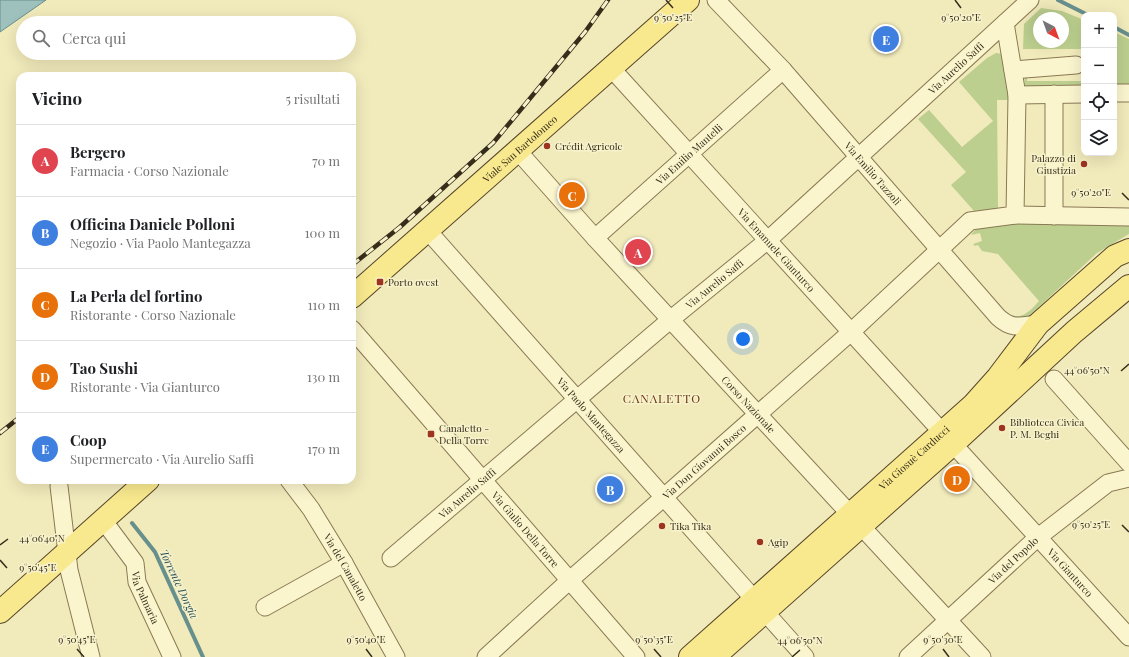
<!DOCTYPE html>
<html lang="it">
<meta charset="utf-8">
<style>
:root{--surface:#fff;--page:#f6f6f6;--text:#202124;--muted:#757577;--line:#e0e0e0;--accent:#9c3420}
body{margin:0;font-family:"Playfair Display",serif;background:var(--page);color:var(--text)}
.controls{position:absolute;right:12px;top:12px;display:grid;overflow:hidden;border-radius:8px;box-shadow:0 4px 16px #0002}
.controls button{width:36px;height:36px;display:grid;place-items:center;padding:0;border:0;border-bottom:1px solid var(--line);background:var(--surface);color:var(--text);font:20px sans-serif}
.compass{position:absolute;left:1033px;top:12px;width:36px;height:36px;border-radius:50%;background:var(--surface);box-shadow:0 4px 16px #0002;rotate:139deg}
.you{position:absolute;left:743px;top:339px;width:14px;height:14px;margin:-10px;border:3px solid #fff;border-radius:50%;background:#1a73e8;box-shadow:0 0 0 6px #1a73e833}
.badge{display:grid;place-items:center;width:26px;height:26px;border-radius:50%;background:var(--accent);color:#fff;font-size:13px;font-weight:700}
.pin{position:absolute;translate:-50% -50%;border:2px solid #fff;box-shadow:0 1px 4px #0006}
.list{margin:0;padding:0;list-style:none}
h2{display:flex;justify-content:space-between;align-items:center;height:52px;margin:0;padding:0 16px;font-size:17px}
h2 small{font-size:13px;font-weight:400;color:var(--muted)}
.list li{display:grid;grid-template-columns:26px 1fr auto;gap:12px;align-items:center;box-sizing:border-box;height:72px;padding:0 16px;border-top:1px solid var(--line)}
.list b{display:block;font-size:15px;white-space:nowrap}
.list p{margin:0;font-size:13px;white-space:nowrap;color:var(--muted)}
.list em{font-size:13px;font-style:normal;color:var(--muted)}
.icon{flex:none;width:22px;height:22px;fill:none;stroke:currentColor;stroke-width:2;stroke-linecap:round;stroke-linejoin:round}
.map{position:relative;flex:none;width:1129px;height:657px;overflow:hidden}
.search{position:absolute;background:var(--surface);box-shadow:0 4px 16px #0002;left:16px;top:16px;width:340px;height:44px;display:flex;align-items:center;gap:10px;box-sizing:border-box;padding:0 14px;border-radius:22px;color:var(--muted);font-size:15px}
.panel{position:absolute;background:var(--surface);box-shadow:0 4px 16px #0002;left:16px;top:72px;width:340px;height:412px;border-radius:12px}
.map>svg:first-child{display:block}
.green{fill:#bccf8e;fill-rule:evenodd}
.water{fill:#9fc1bd;stroke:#678f8c}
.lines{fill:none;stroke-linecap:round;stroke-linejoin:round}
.stream{stroke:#678f8c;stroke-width:4}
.minor-casing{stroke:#897954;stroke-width:19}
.major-casing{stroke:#564529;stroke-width:24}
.minor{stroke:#fbf5ce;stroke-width:17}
.major{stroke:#f8e98e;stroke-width:22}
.rail-casing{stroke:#362d1a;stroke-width:4.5}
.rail{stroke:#f8f2cb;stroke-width:3;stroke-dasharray:9;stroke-linecap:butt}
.ticks{fill:none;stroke:#362d1a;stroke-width:1.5}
.poi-dot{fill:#9c3420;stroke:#f8f2cb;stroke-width:1.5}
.labels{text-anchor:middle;stroke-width:3;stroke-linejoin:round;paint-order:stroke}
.street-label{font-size:10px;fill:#362d1a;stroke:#f8f2cb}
.poi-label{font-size:10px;fill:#362d1a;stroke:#f8f2cb;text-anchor:start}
.water-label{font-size:11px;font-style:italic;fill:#285258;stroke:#f8f2cb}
.quarter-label{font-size:12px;letter-spacing:1px;fill:#663516;stroke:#f8f2cb}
.ticks-label{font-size:10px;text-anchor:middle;fill:#362d1a;stroke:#f8f2cb;stroke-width:3;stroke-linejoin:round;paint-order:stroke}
</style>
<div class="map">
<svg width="1129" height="657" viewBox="0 0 1129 657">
<rect width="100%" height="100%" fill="#f1eabb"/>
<g class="green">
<path d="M 1041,8 L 1062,11 L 1084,20 L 1084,87 L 1082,49 L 1023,49 L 1024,24 ZM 1039,18 L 1063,18 L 1063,42 L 1039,42 Z"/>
<polygon points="1114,32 1129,39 1129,87 1114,87"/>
<polygon points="996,53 1003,54 1008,65 1008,100 997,100 998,209 974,211 951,185 966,172 918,119 929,110 962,147 993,121 959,82 987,58"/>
<polygon points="1027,70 1027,81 1081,81 1081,87 1028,87 1025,86 1024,71"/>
<path d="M 1024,224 L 1129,224 L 1129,234 L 1097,253 L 1029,316 L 1021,319 L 1005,316 L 996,302 C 1013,321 1022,321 1039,301 L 998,254 L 982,251 L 978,245 L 975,246 L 973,244 L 982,241 L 980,233 L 971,235 L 979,225 Z"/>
</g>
<polygon class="water" points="0,0 46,0 0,32"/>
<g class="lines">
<g class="stream">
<polyline points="1058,0 1088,15"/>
<polyline points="1114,27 1129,35"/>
<polyline points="132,523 155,552 203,657"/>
</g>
<g class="minor-casing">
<g id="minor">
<path id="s1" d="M 716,0 L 783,70 L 998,317 C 1012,330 1021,326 1038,324"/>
<path id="s2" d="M 611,68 L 942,432"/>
<polyline points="1013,70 1076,65"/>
<polyline points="1114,93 1129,93"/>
<polyline points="1054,94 1054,216"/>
<polyline points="1017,95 1084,94"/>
<path id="s3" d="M 517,150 L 595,238 L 982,657"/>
<polyline points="1015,215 1129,217"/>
<path id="s4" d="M 428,231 L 754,599"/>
<path id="s5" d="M 595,238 L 783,70"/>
<path id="s6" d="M 352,329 L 636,657"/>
<polyline points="1054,379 1129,463"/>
<path id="s7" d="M 953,444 L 1129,637"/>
<path id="s8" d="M 289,480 L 311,509 L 344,563 L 396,657"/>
<polyline points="59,486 69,570 91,657"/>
<path id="s9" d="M 103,520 L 135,563 L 137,582 L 172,657"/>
<path id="s10" d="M 391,558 L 670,320 L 768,240 L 1030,0"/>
<polyline points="265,607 344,563"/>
<polyline points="765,612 805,657"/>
<path id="s11" d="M 486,657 L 570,580 L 851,332 L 970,221 L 1015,215 L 1017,95 L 1005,23"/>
<path id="s12" d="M 908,657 L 1037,538 L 1108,483 L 1129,478"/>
</g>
</g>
<g class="major-casing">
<g id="major">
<path id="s13" d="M 352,297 L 688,0"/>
<polyline points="0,612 148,480"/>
<path id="s14" d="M 690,657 L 973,405 L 998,377 L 1038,324 L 1115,256 L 1129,250"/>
<polyline points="714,657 953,444 1074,332 1129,286"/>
</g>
</g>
<use href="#minor" class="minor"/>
<use href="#major" class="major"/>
<g class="rail-casing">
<g id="rail">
<polyline points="352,265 400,227 493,143 585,32 608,0"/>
<polyline points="0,433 20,417"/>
</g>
</g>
<use href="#rail" class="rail"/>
</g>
<path class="ticks" d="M 666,0 L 673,8M 955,0 L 961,8M 1122,193 L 1129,200M 1121,371 L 1129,364M 1122,525 L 1129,532M 0,545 L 8,539M 0,560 L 7,568M 77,649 L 84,657M 366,649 L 372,657M 654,649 L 661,657M 943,649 L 949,657M 792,657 L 800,650"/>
<g class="poi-dot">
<circle cx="547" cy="146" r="4"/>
<circle cx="1084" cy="164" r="4"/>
<rect x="376" y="278" width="8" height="8" rx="2"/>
<circle cx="1002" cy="428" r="4"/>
<rect x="427" y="430" width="8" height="8" rx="2"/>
<circle cx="662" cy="526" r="4"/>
<circle cx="760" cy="542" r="4"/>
</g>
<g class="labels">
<g class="street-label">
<text dy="4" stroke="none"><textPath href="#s10" startOffset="748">Via Aurelio Saffi</textPath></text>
<text dy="4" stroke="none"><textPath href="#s13" startOffset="224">Viale San Bartolomeo</textPath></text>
<text dy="4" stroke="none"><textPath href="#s5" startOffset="126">Via Emilio Mantelli</textPath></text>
<text dy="4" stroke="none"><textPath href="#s1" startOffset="234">Via Emilio Tazzoli</textPath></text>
<text dy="4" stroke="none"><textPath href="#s2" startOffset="246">Via Emanuele Gianturco</textPath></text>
<text dy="4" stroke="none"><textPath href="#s10" startOffset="424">Via Aurelio Saffi</textPath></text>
<text dy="4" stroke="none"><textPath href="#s3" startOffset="344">Corso Nazionale</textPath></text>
<text dy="4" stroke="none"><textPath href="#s4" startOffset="246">Via Paolo Mantegazza</textPath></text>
<text dy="4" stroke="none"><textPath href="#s14" startOffset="300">Via Giosuè Carducci</textPath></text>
<text dy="4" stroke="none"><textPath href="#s11" startOffset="293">Via Don Giovanni Bosco</textPath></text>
<text dy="4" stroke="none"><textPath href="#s10" startOffset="100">Via Aurelio Saffi</textPath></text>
<text dy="4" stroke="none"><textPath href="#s6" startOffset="265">Via Giulio Della Torre</textPath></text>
<text dy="4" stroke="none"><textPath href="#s12" startOffset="143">Via del Popolo</textPath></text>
<text dy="4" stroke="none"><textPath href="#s8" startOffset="104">Via del Canaletto</textPath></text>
<text dy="4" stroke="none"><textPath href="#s7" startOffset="174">Via Gianturco</textPath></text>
<text dy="4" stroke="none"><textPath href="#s9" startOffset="90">Via Palmaria</textPath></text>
</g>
<g class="poi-label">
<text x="555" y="150">Crédit Agricole</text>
<text x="1076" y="162" text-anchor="end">Palazzo di<tspan x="1076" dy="12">Giustizia</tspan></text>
<text x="388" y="286">Porto ovest</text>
<text x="1010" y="426">Biblioteca Civica<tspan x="1010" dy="12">P. M. Beghi</tspan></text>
<text x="439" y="432">Canaletto -<tspan x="439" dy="12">Della Torre</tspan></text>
<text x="670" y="530">Tika Tika</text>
<text x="768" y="546">Agip</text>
</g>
<g class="water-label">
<text transform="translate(179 584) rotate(65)" y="4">Torrente Dorgia</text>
</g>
<g class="quarter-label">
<text x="662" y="403">CANALETTO</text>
</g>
</g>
<g class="ticks-label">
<text x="673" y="21">9°50'25"E</text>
<text x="961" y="21">9°50'20"E</text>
<text x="1091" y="196">9°50'20"E</text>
<text x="1087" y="374">44°06'50"N</text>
<text x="1091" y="528">9°50'25"E</text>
<text x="42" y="542">44°06'40"N</text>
<text x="38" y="571">9°50'45"E</text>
<text x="77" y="643">9°50'45"E</text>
<text x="366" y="643">9°50'40"E</text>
<text x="654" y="643">9°50'35"E</text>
<text x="943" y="643">9°50'30"E</text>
<text x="800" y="644">44°06'50"N</text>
</g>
</svg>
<div class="controls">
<button>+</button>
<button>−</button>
<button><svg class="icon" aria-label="locate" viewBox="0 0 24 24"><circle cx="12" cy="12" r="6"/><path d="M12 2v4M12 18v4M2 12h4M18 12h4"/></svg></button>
<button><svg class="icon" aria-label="layers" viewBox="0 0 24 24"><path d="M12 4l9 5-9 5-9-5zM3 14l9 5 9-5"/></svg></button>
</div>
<svg class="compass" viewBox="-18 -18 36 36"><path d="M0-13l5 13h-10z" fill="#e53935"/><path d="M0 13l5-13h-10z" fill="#757577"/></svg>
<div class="you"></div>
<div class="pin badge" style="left:638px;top:252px;background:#e0444e">A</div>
<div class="pin badge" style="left:610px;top:489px;background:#3f7fe0">B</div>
<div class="pin badge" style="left:572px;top:195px;background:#e8710a">C</div>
<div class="pin badge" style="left:957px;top:479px;background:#e8710a">D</div>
<div class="pin badge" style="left:886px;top:39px;background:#3f7fe0">E</div>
<div class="search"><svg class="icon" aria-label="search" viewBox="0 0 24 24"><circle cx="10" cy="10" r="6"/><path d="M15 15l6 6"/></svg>Cerca qui</div>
<section class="panel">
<h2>Vicino<small>5 risultati</small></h2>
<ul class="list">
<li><span class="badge" style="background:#e0444e">A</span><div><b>Bergero</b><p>Farmacia · Corso Nazionale</p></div><em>70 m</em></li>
<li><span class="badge" style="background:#3f7fe0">B</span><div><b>Officina Daniele Polloni</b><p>Negozio · Via Paolo Mantegazza</p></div><em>100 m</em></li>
<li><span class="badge" style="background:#e8710a">C</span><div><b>La Perla del fortino</b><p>Ristorante · Corso Nazionale</p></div><em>110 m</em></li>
<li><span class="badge" style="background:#e8710a">D</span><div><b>Tao Sushi</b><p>Ristorante · Via Gianturco</p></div><em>130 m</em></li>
<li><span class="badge" style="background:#3f7fe0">E</span><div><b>Coop</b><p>Supermercato · Via Aurelio Saffi</p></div><em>170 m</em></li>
</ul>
</section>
</div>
